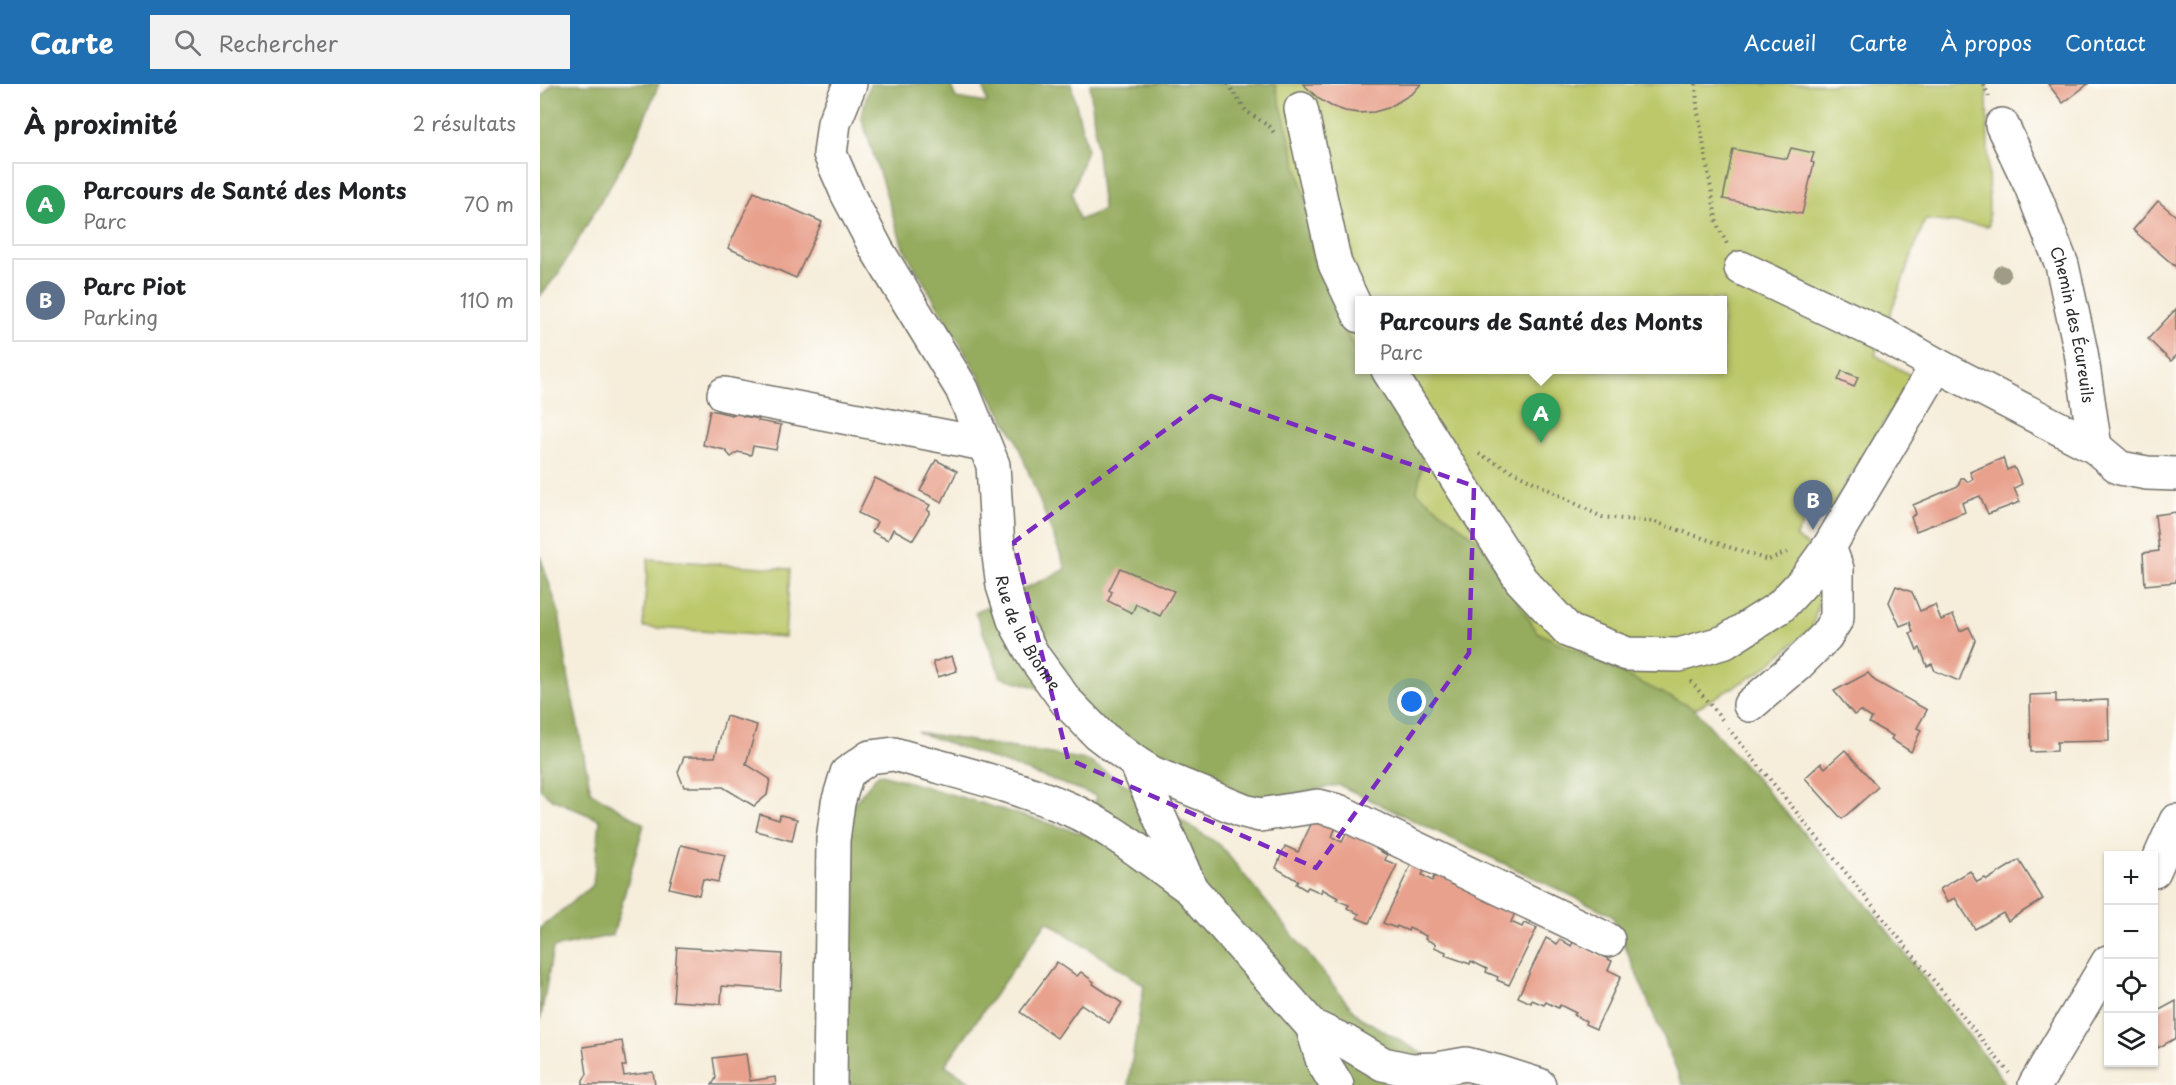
<!DOCTYPE html>
<html lang="fr">
<meta charset="utf-8">
<style>
:root{--surface:#fff;--page:#f2f2f2;--text:#202124;--muted:#757577;--line:#e0e0e0;--accent:#1f6fb2}
body{margin:0;font-family:"Playpen Sans",sans-serif;background:var(--page);color:var(--text)}
.controls{position:absolute;right:18px;bottom:18px;display:grid;overflow:hidden;border-radius:0px;box-shadow:0 2px 4px #0004}
.controls button{width:54px;height:54px;display:grid;place-items:center;padding:0;border:0;border-bottom:2px solid var(--line);background:var(--surface);color:var(--text);font:30px sans-serif}
.you{position:absolute;left:872px;top:618px;width:21px;height:21px;margin:-15px;border:4px solid #fff;border-radius:50%;background:#1a73e8;box-shadow:0 0 0 9px #1a73e833}
.badge{display:grid;place-items:center;width:39px;height:39px;border-radius:50%;background:var(--accent);color:#fff;font-size:20px;font-weight:700}
.pin{position:absolute;translate:-50% -50px;filter:drop-shadow(0 2px 3px #0008)}
.pin::after{content:'';position:absolute;top:32px;width:21px;height:18px;background:inherit;clip-path:polygon(0 0,100% 0,50% 100%)}
.popup{position:absolute;left:815px;top:212px;width:372px;height:78px;box-sizing:border-box;display:grid;place-content:center;border-radius:0px;background:var(--surface);filter:drop-shadow(0 2px 4px #0005);font-size:20px;white-space:nowrap;color:var(--muted)}
.popup b{font-size:22px;color:var(--text)}
.popup::after{content:'';position:absolute;left:50%;top:100%;margin-left:-12px;border:12px solid transparent;border-top-color:var(--surface)}
.list{margin:0;padding:0;list-style:none}
h2{display:flex;justify-content:space-between;align-items:center;height:78px;margin:0;padding:0 24px;font-size:26px}
h2 small{font-size:20px;font-weight:400;color:var(--muted)}
.list li{display:grid;grid-template-columns:39px 1fr auto;gap:18px;align-items:center;box-sizing:border-box;height:84px;margin:0 12px 12px;padding:0 12px;border:2px solid var(--line);border-radius:0px}
.list b{display:block;font-size:22px;white-space:nowrap}
.list p{margin:0;font-size:20px;white-space:nowrap;color:var(--muted)}
.list em{font-size:20px;font-style:normal;color:var(--muted)}
.icon{flex:none;width:33px;height:33px;fill:none;stroke:currentColor;stroke-width:2;stroke-linecap:round;stroke-linejoin:round}
.map{position:relative;flex:none;width:1636px;height:1001px;overflow:hidden}
header{display:flex;align-items:center;gap:36px;box-sizing:border-box;height:84px;padding:0 30px;background:var(--accent);color:#fff}
header strong{font-size:28px}
nav{display:flex;gap:33px;margin-inline-start:auto;font-size:21px}
.search{width:420px;height:54px;background:var(--page);display:flex;align-items:center;gap:15px;box-sizing:border-box;padding:0 21px;border-radius:0px;color:var(--muted);font-size:22px}
main{display:flex}
aside{flex:1;background:var(--surface)}
.map>svg:first-child{display:block}
.green{fill:#bcc86a;stroke:#747a4a;stroke-width:1.5;fill-rule:evenodd}
.forest{fill:#95ac5e;stroke:#606c44;stroke-width:1.5}
.building{fill:#e8a18d}
.lines{fill:none;stroke-linecap:round;stroke-linejoin:round}
.minor-casing{stroke:#726f68;stroke-width:36}
.path{stroke:#726f68;stroke-width:4;stroke-dasharray:1.5 4.5;stroke-linecap:butt}
.minor{stroke:#fff;stroke-width:33}
.tree{fill:#9e9c84}
.marked{fill:none;stroke:#7b2cbf;stroke-width:4.5;stroke-dasharray:12 8;stroke-linejoin:round}
.labels{text-anchor:middle;stroke-width:4.5;stroke-linejoin:round;paint-order:stroke}
.street-label{font-size:16px;fill:#2b2b2b;stroke:#fdfcf7}
</style>
<header>
<strong>Carte</strong>
<div class="search"><svg class="icon" aria-label="search" viewBox="0 0 24 24"><circle cx="10" cy="10" r="6"/><path d="M15 15l6 6"/></svg>Rechercher</div>
<nav><a>Accueil</a><a>Carte</a><a>À propos</a><a>Contact</a></nav>
</header>
<main>
<aside>
<h2>À proximité<small>2 résultats</small></h2>
<ul class="list">
<li><span class="badge" style="background:#2e9e5b">A</span><div><b>Parcours de Santé des Monts</b><p>Parc</p></div><em>70 m</em></li>
<li><span class="badge" style="background:#5c6f8a">B</span><div><b>Parc Piot</b><p>Parking</p></div><em>110 m</em></li>
</ul>
</aside>
<div class="map">
<svg width="1636" height="1001" viewBox="0 0 1636 1001">
<rect width="100%" height="100%" fill="#fdfcf7"/>
<filter id="ink" filterUnits="userSpaceOnUse"><feTurbulence type="fractalNoise" baseFrequency=".0167" numOctaves="2"/><feDisplacementMap in="SourceGraphic" scale="12" xChannelSelector="R" yChannelSelector="G"/><feConvolveMatrix kernelMatrix="1 2 1 2 8 2 1 2 1" color-interpolation-filters="sRGB"/></filter>
<filter id="wash" filterUnits="userSpaceOnUse"><feTurbulence type="fractalNoise" baseFrequency=".008" numOctaves="4" result="noise"/><feDisplacementMap in="SourceGraphic" scale="24" xChannelSelector="R" yChannelSelector="G"/><feGaussianBlur stdDeviation="1.35" result="paint"/><feColorMatrix in="noise" values="0 0 0 0 0 0 0 0 0 0 0 0 0 0 0 0 0 1.4 0 .05"/><feComposite in="paint" operator="in"/></filter>
<g filter="url(#wash)">
<rect width="100%" height="100%" fill="#f6edda"/>
<g class="green">
<path d="M 582,0 L 1447,0 L 1449,142 L 1385,136 L 1335,271 L 1372,292 L 1285,434 L 1272,426 L 1255,453 L 1269,462 L 1257,480 L 1285,496 L 1272,544 L 1220,588 L 1155,625 L 719,554 ZM 820,216 L 1182,216 L 1182,286 L 820,286 Z"/>
<polygon points="108,475 250,485 245,553 103,543"/>
</g>
<g class="forest">
<polygon points="12,0 119,0 91,66 18,190 0,212 0,15"/>
<polygon points="330,0 410,0 416,14 447,19 443,0 531,0 547,65 532,109 539,136 563,126 550,0 735,0 798,235 819,273 820,286 826,286 834,298 886,359 877,408 940,458 997,548 1155,625 1329,823 1464,997 1464,1001 1143,1001 1072,831 799,701 715,718 628,679 512,608 461,593 435,528 526,485 475,353 363,163 321,32"/>
<polygon points="0,472 19,529 29,597 51,708 104,740 73,851 13,864 0,938 0,844 53,801 60,736 12,715 0,705"/>
<polygon points="377,648 547,676 680,761 818,932 885,971 873,1001 588,1001 604,901 507,837 405,981 436,1001 301,1001 310,724 339,689 545,750 557,712"/>
</g>
<g id="blocks">
<g class="building">
<polygon points="763,0 881,0 873,9 848,24 834,28 819,29 805,27 791,22 779,15"/>
<polygon points="1508,0 1548,0 1523,19"/>
<polygon points="1251,64 1274,69 1271,78 1274,79 1262,130 1183,115 1193,65 1247,75"/>
<polygon points="214,108 282,138 256,194 188,164"/>
<polygon points="1618,117 1636,132 1636,183 1593,146"/>
<polygon points="1636,225 1636,272 1631,277 1608,255"/>
<polygon points="1302,287 1318,293 1314,303 1298,296"/>
<polygon points="170,326 192,331 199,327 203,332 219,335 218,337 241,341 236,366 213,362 211,371 198,368 191,373 185,366 163,361"/>
<polygon points="1463,374 1467,386 1474,383 1482,400 1474,404 1480,418 1448,430 1440,412 1422,419 1425,428 1376,447 1371,433 1376,430 1373,421 1418,402 1421,394 1424,394 1428,398 1433,395 1430,388"/>
<polygon points="396,376 417,387 402,418 380,407"/>
<polygon points="335,394 390,421 387,426 390,428 373,456 353,445 348,456 332,448 337,438 318,429"/>
<polygon points="1636,428 1636,498 1605,501 1603,469 1619,467 1615,431"/>
<polygon points="580,484 634,507 620,532 596,520 592,529 568,517 572,508 569,506"/>
<polygon points="1356,502 1372,508 1380,527 1395,521 1401,536 1413,531 1420,547 1429,543 1435,556 1419,597 1395,587 1392,580 1387,582 1380,564 1377,566 1370,549 1373,548 1370,538 1360,542 1349,518"/>
<polygon points="412,572 417,587 398,593 393,578"/>
<polygon points="1328,589 1335,597 1387,626 1377,644 1381,646 1371,668 1351,655 1353,652 1329,639 1332,634 1320,627 1314,631 1294,607"/>
<polygon points="1516,610 1516,618 1568,616 1569,657 1517,658 1517,667 1491,668 1490,611"/>
<polygon points="186,632 217,641 206,680 230,695 227,711 214,722 183,703 144,703 138,688 144,673 175,673"/>
<polygon points="1305,666 1338,703 1302,735 1265,694 1281,679 1285,684"/>
<polygon points="220,730 239,736 240,731 257,735 252,757 216,747"/>
<polygon points="776,730 796,743 792,753 802,758 807,748 837,763 836,765 847,771 845,776 857,781 829,839 817,834 819,830 807,824 809,821 796,816 798,814 782,805 781,809 768,803 766,806 756,800 758,797 736,784 745,762 758,768"/>
<polygon points="141,761 185,771 178,798 163,795 159,811 129,804"/>
<polygon points="1479,776 1503,815 1468,837 1463,829 1435,845 1415,814 1407,818 1400,805 1430,787 1437,798 1445,794 1447,796"/>
<polygon points="871,781 884,787 882,791 892,797 896,788 945,814 945,816 975,829 971,838 982,843 984,839 997,844 969,901 957,896 958,893 946,888 947,885 931,877 930,880 905,871 906,868 894,863 896,860 885,855 886,852 869,844 868,847 857,842 856,844 843,839"/>
<polygon points="1006,854 1017,860 1020,855 1031,862 1033,858 1064,873 1072,877 1068,886 1081,892 1056,945 1045,940 1046,937 1034,931 1036,929 1020,921 1018,924 1006,918 1004,921 992,916 991,919 978,913"/>
<polygon points="137,863 242,870 240,906 182,902 181,920 133,917"/>
<polygon points="517,878 537,892 541,888 554,898 553,900 582,919 569,939 541,920 517,954 480,928"/>
<polygon points="1636,917 1636,954 1618,964 1614,955 1614,929"/>
<polygon points="82,957 86,982 82,982 84,992 113,988 115,1001 43,1001 43,996 47,990 43,963"/>
<polygon points="206,970 210,997 235,993 236,1001 172,1001 176,994 173,974"/>
<polygon points="918,994 931,998 930,1001 915,1001"/>
</g>
</g>
</g>
<g filter="url(#ink)">
<use href="#blocks" fill-opacity="0" stroke="#726f68" stroke-width="1.5"/>
<g class="lines">
<g class="minor-casing">
<g id="minor">
<path id="s1" d="M 310,0 L 294,39 L 290,70 L 307,109 L 337,166 L 422,305 L 453,381 L 458,464 L 463,502 L 474,536 L 494,573 L 526,617 L 558,650 L 596,679 L 651,805 L 772,942 L 783,978 L 797,1001"/>
<polyline points="761,25 795,180 820,232"/>
<path id="s2" d="M 1462,41 L 1491,102 L 1522,181 L 1541,268 L 1555,363"/>
<polyline points="1201,184 1343,251 1397,281 1555,363 1580,384 1607,389 1636,390"/>
<polyline points="848,286 981,496 1029,547 1087,570 1139,571 1185,558 1240,523 1265,496 1289,463"/>
<polyline points="184,310 444,360"/>
<polyline points="1210,621 1256,582 1286,552 1297,534 1297,485 1289,463 1397,281"/>
<polyline points="596,679 612,689 704,727 720,731 778,722 798,727 1068,856"/>
<polyline points="1614,787 1636,737"/>
<polyline points="772,942 806,958 843,980 871,986 897,985 926,980 958,988 999,1001"/>
<path d="M 290,1001 L 293,756 L 298,719 L 307,689 L 330,673 L 354,670 C 412,687 473,700 529,725 C 573,744 612,778 651,805"/>
<polyline points="1495,1001 1568,878"/>
</g>
</g>
<g class="path">
<polyline points="688,0 706,27 730,43 734,49"/>
<polyline points="1156,0 1157,22 1177,140 1187,160"/>
<polyline points="1444,0 1450,16"/>
<polyline points="939,370 1062,433 1115,438 1228,476 1247,468"/>
<polyline points="1151,597 1184,638"/>
<polyline points="1188,644 1469,989"/>
</g>
<use href="#minor" class="minor"/>
</g>
<circle class="tree" cx="1462" cy="190" r="9"/>
</g>
<path class="marked" d="M 671,312 L 934,402 L 929,569 L 776,784 L 528,675 L 474,458 Z"/>
<g class="labels">
<g class="street-label">
<text dy="6" stroke="none"><textPath href="#s2" startOffset="213">Chemin des Écureuils</textPath></text>
<text dy="6" stroke="none"><textPath href="#s1" startOffset="600">Rue de la Bionne</textPath></text>
</g>
</g>
</svg>
<div class="controls">
<button>+</button>
<button>−</button>
<button><svg class="icon" aria-label="locate" viewBox="0 0 24 24"><circle cx="12" cy="12" r="6"/><path d="M12 2v4M12 18v4M2 12h4M18 12h4"/></svg></button>
<button><svg class="icon" aria-label="layers" viewBox="0 0 24 24"><path d="M12 4l9 5-9 5-9-5zM3 14l9 5 9-5"/></svg></button>
</div>
<div class="you"></div>
<div class="pin badge" style="left:1001px;top:359px;background:#2e9e5b">A</div>
<div class="popup"><b>Parcours de Santé des Monts</b>Parc</div>
<div class="pin badge" style="left:1273px;top:446px;background:#5c6f8a">B</div>
</div>
</main>
